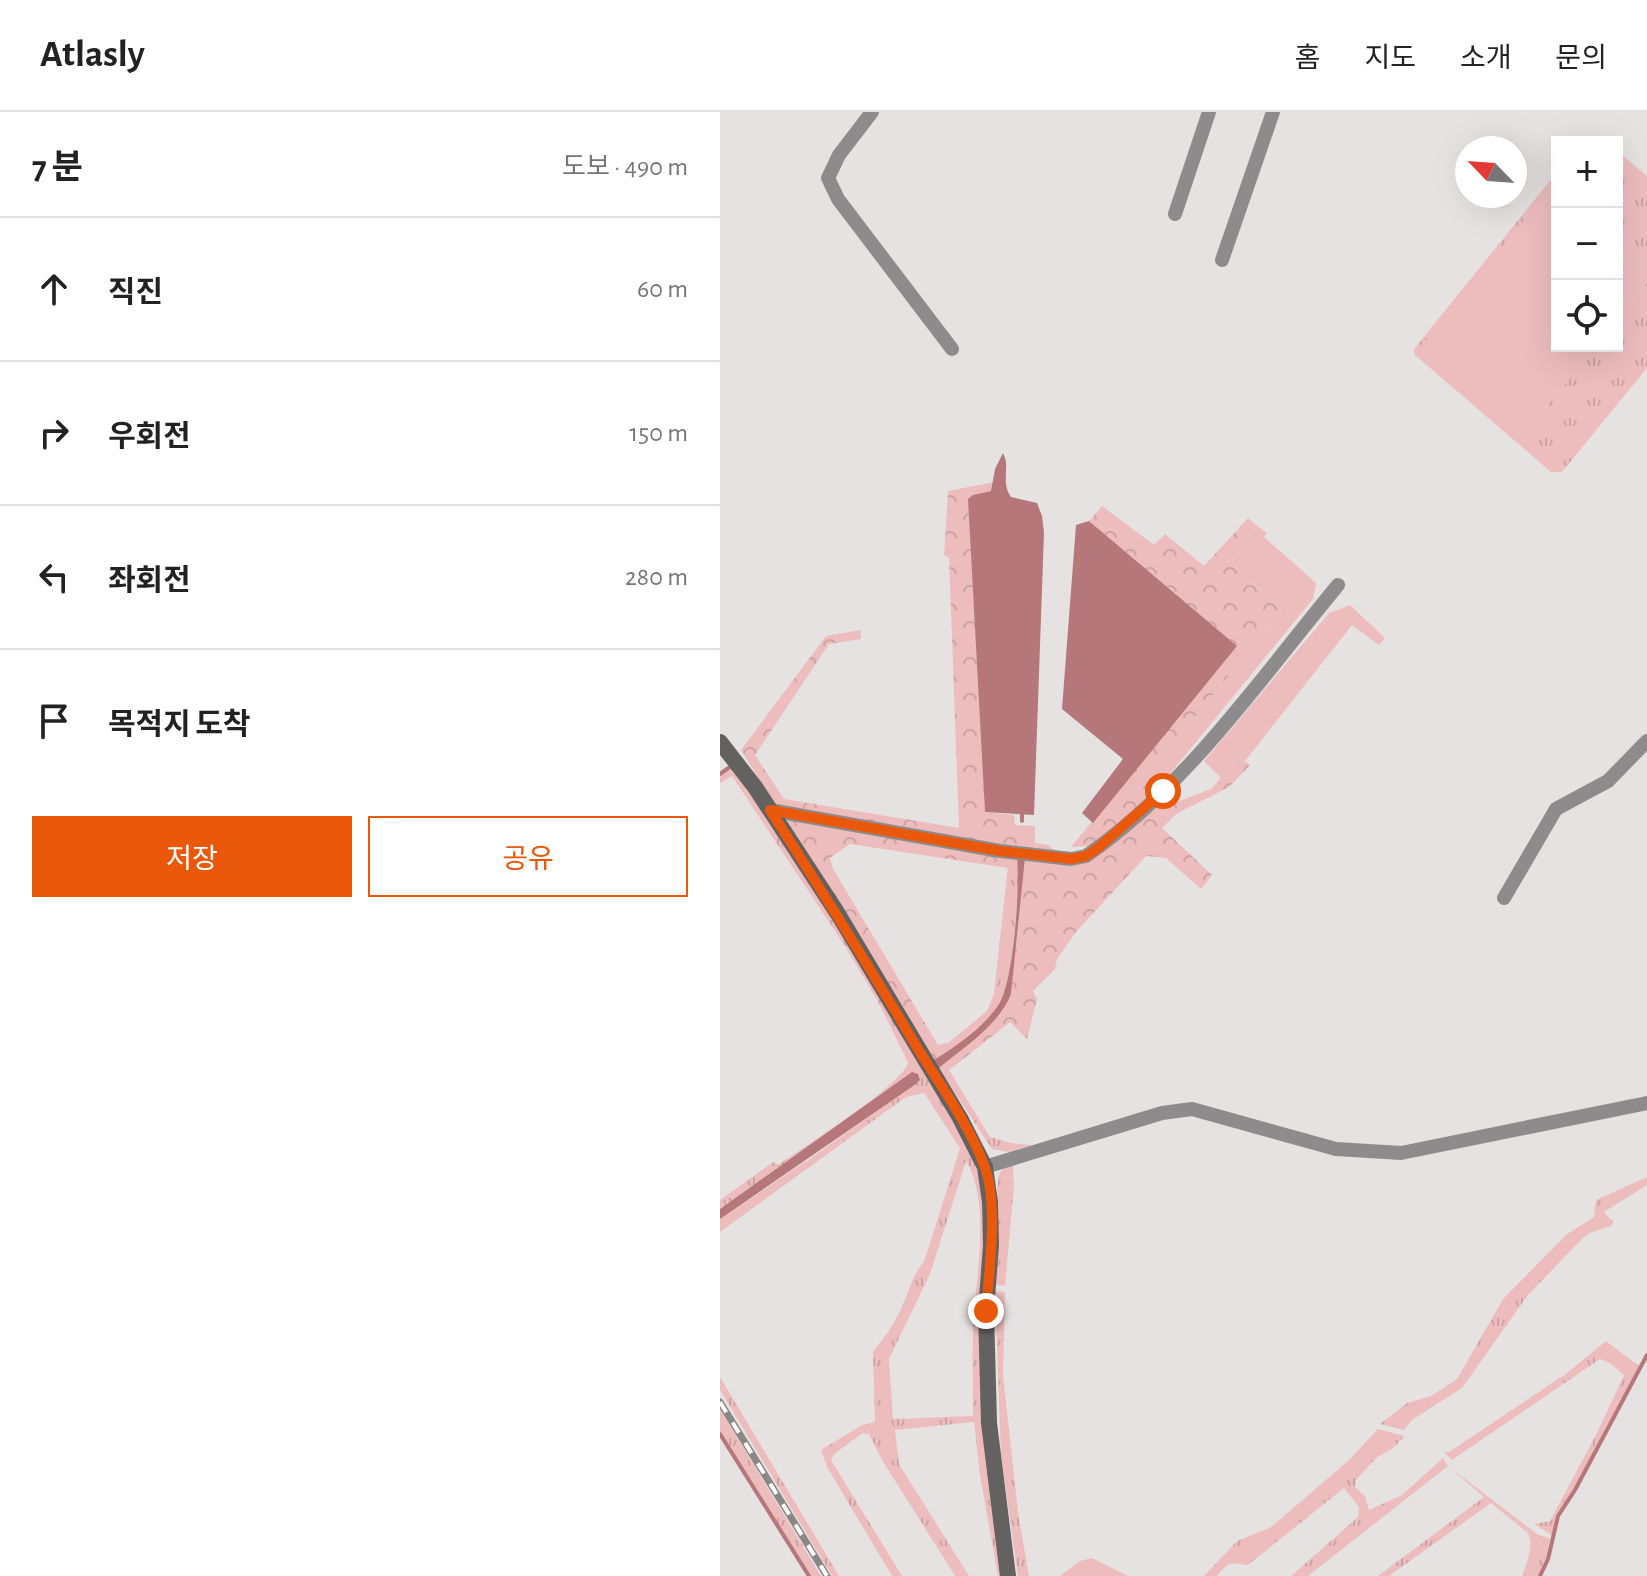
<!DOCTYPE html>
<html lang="ko">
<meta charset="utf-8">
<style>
:root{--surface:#fff;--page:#f2f2f2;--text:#222;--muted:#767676;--line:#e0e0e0;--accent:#ea580c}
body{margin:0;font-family:"Alegreya Sans","Noto Sans KR",sans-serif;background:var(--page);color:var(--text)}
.controls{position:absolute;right:24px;top:24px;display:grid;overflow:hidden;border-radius:0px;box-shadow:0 8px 32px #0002}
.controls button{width:72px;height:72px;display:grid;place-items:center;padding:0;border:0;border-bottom:2px solid var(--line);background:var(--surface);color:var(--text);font:40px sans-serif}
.compass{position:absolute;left:735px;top:24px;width:72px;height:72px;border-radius:50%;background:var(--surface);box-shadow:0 8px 32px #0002;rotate:295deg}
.stop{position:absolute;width:24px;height:24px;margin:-18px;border:6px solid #ea580c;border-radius:50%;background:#fff}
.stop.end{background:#ea580c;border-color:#fff;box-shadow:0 2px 8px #0008}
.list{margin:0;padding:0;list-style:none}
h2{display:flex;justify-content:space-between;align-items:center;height:104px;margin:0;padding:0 32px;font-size:34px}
h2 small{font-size:26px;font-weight:400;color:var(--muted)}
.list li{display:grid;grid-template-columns:52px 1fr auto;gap:24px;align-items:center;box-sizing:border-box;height:144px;padding:0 32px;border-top:2px solid var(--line)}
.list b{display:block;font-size:30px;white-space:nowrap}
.list em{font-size:26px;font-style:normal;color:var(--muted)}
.actions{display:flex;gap:16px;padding:24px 32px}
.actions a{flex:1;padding:18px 0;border:2px solid var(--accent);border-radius:0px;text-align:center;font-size:28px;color:var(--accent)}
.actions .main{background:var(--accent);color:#fff}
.icon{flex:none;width:44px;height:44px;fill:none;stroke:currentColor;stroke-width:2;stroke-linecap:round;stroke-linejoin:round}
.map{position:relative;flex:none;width:927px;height:1464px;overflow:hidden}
header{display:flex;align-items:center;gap:48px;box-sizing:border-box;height:112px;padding:0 40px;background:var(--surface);border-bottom:2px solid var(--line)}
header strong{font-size:38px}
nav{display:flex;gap:44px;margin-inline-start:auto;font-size:28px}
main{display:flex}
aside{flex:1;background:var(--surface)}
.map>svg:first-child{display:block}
.grass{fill:url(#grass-tufts);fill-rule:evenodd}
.forest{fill:url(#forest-crowns)}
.garden{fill:#edbdbe}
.water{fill:#b5777a}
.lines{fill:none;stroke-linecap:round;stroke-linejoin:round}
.stream{stroke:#b5777a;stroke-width:4}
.minor{stroke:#8d8b8b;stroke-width:14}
.secondary{stroke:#646161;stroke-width:16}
.rail-casing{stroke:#8b8787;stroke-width:7}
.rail{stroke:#fff;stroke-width:4;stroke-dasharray:12;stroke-linecap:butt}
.route{stroke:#ea580c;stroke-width:10}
</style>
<header>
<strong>Atlasly</strong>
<nav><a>홈</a><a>지도</a><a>소개</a><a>문의</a></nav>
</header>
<main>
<aside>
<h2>7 분<small>도보 · 490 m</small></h2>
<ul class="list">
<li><svg class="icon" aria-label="ahead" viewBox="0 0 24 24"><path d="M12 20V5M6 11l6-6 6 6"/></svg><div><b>직진</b></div><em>60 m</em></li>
<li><svg class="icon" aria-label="right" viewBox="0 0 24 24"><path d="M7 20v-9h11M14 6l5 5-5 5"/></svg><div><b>우회전</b></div><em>150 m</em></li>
<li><svg class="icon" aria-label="left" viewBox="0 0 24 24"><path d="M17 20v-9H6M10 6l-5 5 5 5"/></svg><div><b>좌회전</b></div><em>280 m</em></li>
<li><svg class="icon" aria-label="arrive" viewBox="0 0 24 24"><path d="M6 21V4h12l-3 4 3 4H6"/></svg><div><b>목적지 도착</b></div></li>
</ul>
<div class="actions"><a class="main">저장</a><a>공유</a></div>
</aside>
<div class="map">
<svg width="927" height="1464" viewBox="0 0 927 1464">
<defs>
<pattern id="grass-tufts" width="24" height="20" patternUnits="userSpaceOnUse" patternTransform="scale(2)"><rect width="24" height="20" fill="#edbdbe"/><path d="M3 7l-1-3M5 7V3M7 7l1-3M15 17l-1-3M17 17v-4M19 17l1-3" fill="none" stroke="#cca3a4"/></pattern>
<pattern id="forest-crowns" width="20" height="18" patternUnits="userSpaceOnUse" patternTransform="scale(2)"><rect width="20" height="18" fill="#edbdbe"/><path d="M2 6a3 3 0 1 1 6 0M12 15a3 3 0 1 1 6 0" fill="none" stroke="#cca3a4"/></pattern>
</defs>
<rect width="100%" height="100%" fill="#e7e2e2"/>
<g class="grass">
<polygon points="897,39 927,64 927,159 897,135"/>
<polygon points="837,60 837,85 828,78 802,324 876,234 897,234 897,208 927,171 927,256 842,360 831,360 695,243 694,237"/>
<path d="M 13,656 C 101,778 175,909 250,1040 L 261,1068 L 283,1464 L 278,1464 L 260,1363 L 254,1310 L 175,1318 L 179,1352 L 249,1464 L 235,1464 L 162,1348 L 149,1322 L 143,1321 L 114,1342 L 111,1348 L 182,1464 L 172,1464 L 107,1355 L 101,1338 L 142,1313 L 155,1310 L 153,1240 C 164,1226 173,1214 181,1197 C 189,1181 192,1163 204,1150 L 240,1036 L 204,981 L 186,985 L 0,1120 L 0,1107 L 101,1039 L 200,968 L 198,962 L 192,961 L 0,1097 L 0,1088 L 53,1050 L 58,1053 C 82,1036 181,974 188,951 L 161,895 L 125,834 L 12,664 L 0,671 L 0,664 ZM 246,1049 C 272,1092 255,1168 253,1216 C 252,1245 253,1275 253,1304 L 173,1307 L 169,1247 L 210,1162 Z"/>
<path d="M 289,744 L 297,745 L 299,760 C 296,792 295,864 280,890 C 268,910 249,926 230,938 L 227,932 L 267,899 L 274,882 Z"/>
<polygon points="229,958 270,1025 291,1031 313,1033 288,1040 272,1037 223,963"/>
<polygon points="293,1053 294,1074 285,1174 274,1172 278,1065 284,1055"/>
<polygon points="927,1065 927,1073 884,1100 893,1110 891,1114 870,1121 862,1127 808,1183 742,1276 692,1308 684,1318 660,1312 687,1291 711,1284 737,1267 783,1187 847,1122 874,1105 876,1088"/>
<polygon points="275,1179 285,1180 283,1262 298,1400 309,1464 298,1464 281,1344"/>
<polygon points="886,1229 919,1254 853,1379 836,1403 832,1423 814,1412 830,1409 877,1321 904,1263 890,1251 880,1247 732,1348 724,1340 729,1340 847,1261"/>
<polygon points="0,1265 119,1464 112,1464 0,1278"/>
<polygon points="0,1297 101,1464 91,1464 0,1320"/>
<path d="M 658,1317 L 685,1324 L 672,1337 L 656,1346 L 636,1368 L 635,1375 L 645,1384 L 649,1398 L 682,1383 L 723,1346 L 728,1354 L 817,1422 L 830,1427 L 826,1446 L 818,1464 L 802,1464 C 807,1450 814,1435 808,1421 L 771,1391 L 669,1464 L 658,1464 L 764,1385 L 728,1354 L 588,1464 L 571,1464 L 638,1405 L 639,1395 L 624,1376 L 528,1453 C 509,1451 510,1448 497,1464 L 484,1464 L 517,1429 L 551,1415 L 628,1349 Z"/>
<polygon points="372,1446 408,1464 340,1464 360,1449"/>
</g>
<g class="forest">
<polygon points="274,370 271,379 253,383 265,700 294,703 295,713 315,714 315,731 328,733 342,744 62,697 54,691 21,638 106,524 141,518 141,527 109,532 35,643 64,687 239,716 229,446 224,443 228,379"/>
<polygon points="382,394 434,433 445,422 484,454 528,406 536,413 511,452 562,499 430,660 440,674 386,723 369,734 351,735 517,534 369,409"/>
<polygon points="519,645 530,653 509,675 456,702 442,716 492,763 481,777 446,746 426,744 356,820 337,847 335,857 313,879 317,887 307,927 290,910 223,963 219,956 271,911 291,882 305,746 344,753 368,750 448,684 454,691 491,677"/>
<polygon points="69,706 289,744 288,756 130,732 110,746 112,755 218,933 227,931 230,938 214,948 68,711"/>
</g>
<g class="garden">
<polygon points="828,78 837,85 837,234 876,234 802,325 697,239"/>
<polygon points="897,135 927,159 927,171 897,208"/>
<polygon points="536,413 547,421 544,425 596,471 593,487 440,674 429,660 562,499 511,452"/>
<polygon points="630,493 665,526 659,533 632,513 525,649 519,645 501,666 484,649 609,501"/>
</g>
<g class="water">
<path d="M 283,341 C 291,356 280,368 291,385 L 317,391 L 322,404 L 324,421 L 314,703 L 265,700 L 248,387 L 253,383 L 271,379 L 275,357 Z"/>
<polygon points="369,409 517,534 373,711 362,701 403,647 342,597 356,413"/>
<path d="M 297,745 L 305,746 L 291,882 C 279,913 244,935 219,956 L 214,948 C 238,933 263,916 279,892 C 294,868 300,775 297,745 Z"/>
<polygon points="192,960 198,962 200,968 196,972 0,1107 0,1097"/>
</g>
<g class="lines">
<g class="stream">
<polyline points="0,662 10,655"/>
<polyline points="302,709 302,703"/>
<polyline points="0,1322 89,1464"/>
<polyline points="820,1464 828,1447 838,1404 855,1378 927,1243"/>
</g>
<g class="minor">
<polyline points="152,0 119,43 108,66 118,87 232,237"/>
<polyline points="455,102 489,0"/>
<polyline points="502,148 553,0"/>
<path d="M 50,698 L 280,739 L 351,747 L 366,744 C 466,675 541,566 618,473"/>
<polyline points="784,786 836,697 888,669 927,629"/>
<polyline points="265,1055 442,1001 472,997 616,1037 681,1041 927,991"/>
</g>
<polyline class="secondary" points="0,630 35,675 118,802 240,1006 265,1055 270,1090 271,1133 266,1199 269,1311 288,1464"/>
<g class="rail-casing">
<polyline id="rail" points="0,1290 107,1464"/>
</g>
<use href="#rail" class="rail"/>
</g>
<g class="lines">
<path class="route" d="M 266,1199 C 269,1159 279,1091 264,1053 C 249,1013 221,974 198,937 C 150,856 101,777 50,698 L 280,739 L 351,747 L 366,744 L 378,736 L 443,679"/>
</g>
</svg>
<div class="controls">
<button>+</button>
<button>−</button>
<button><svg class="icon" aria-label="locate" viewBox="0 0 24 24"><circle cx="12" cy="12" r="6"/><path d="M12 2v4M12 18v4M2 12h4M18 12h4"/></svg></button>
</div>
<svg class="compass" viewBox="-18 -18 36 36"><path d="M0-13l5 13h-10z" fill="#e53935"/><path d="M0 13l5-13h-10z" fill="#767676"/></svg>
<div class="stop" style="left:443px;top:679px"></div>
<div class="stop end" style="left:266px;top:1199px"></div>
</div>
</main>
